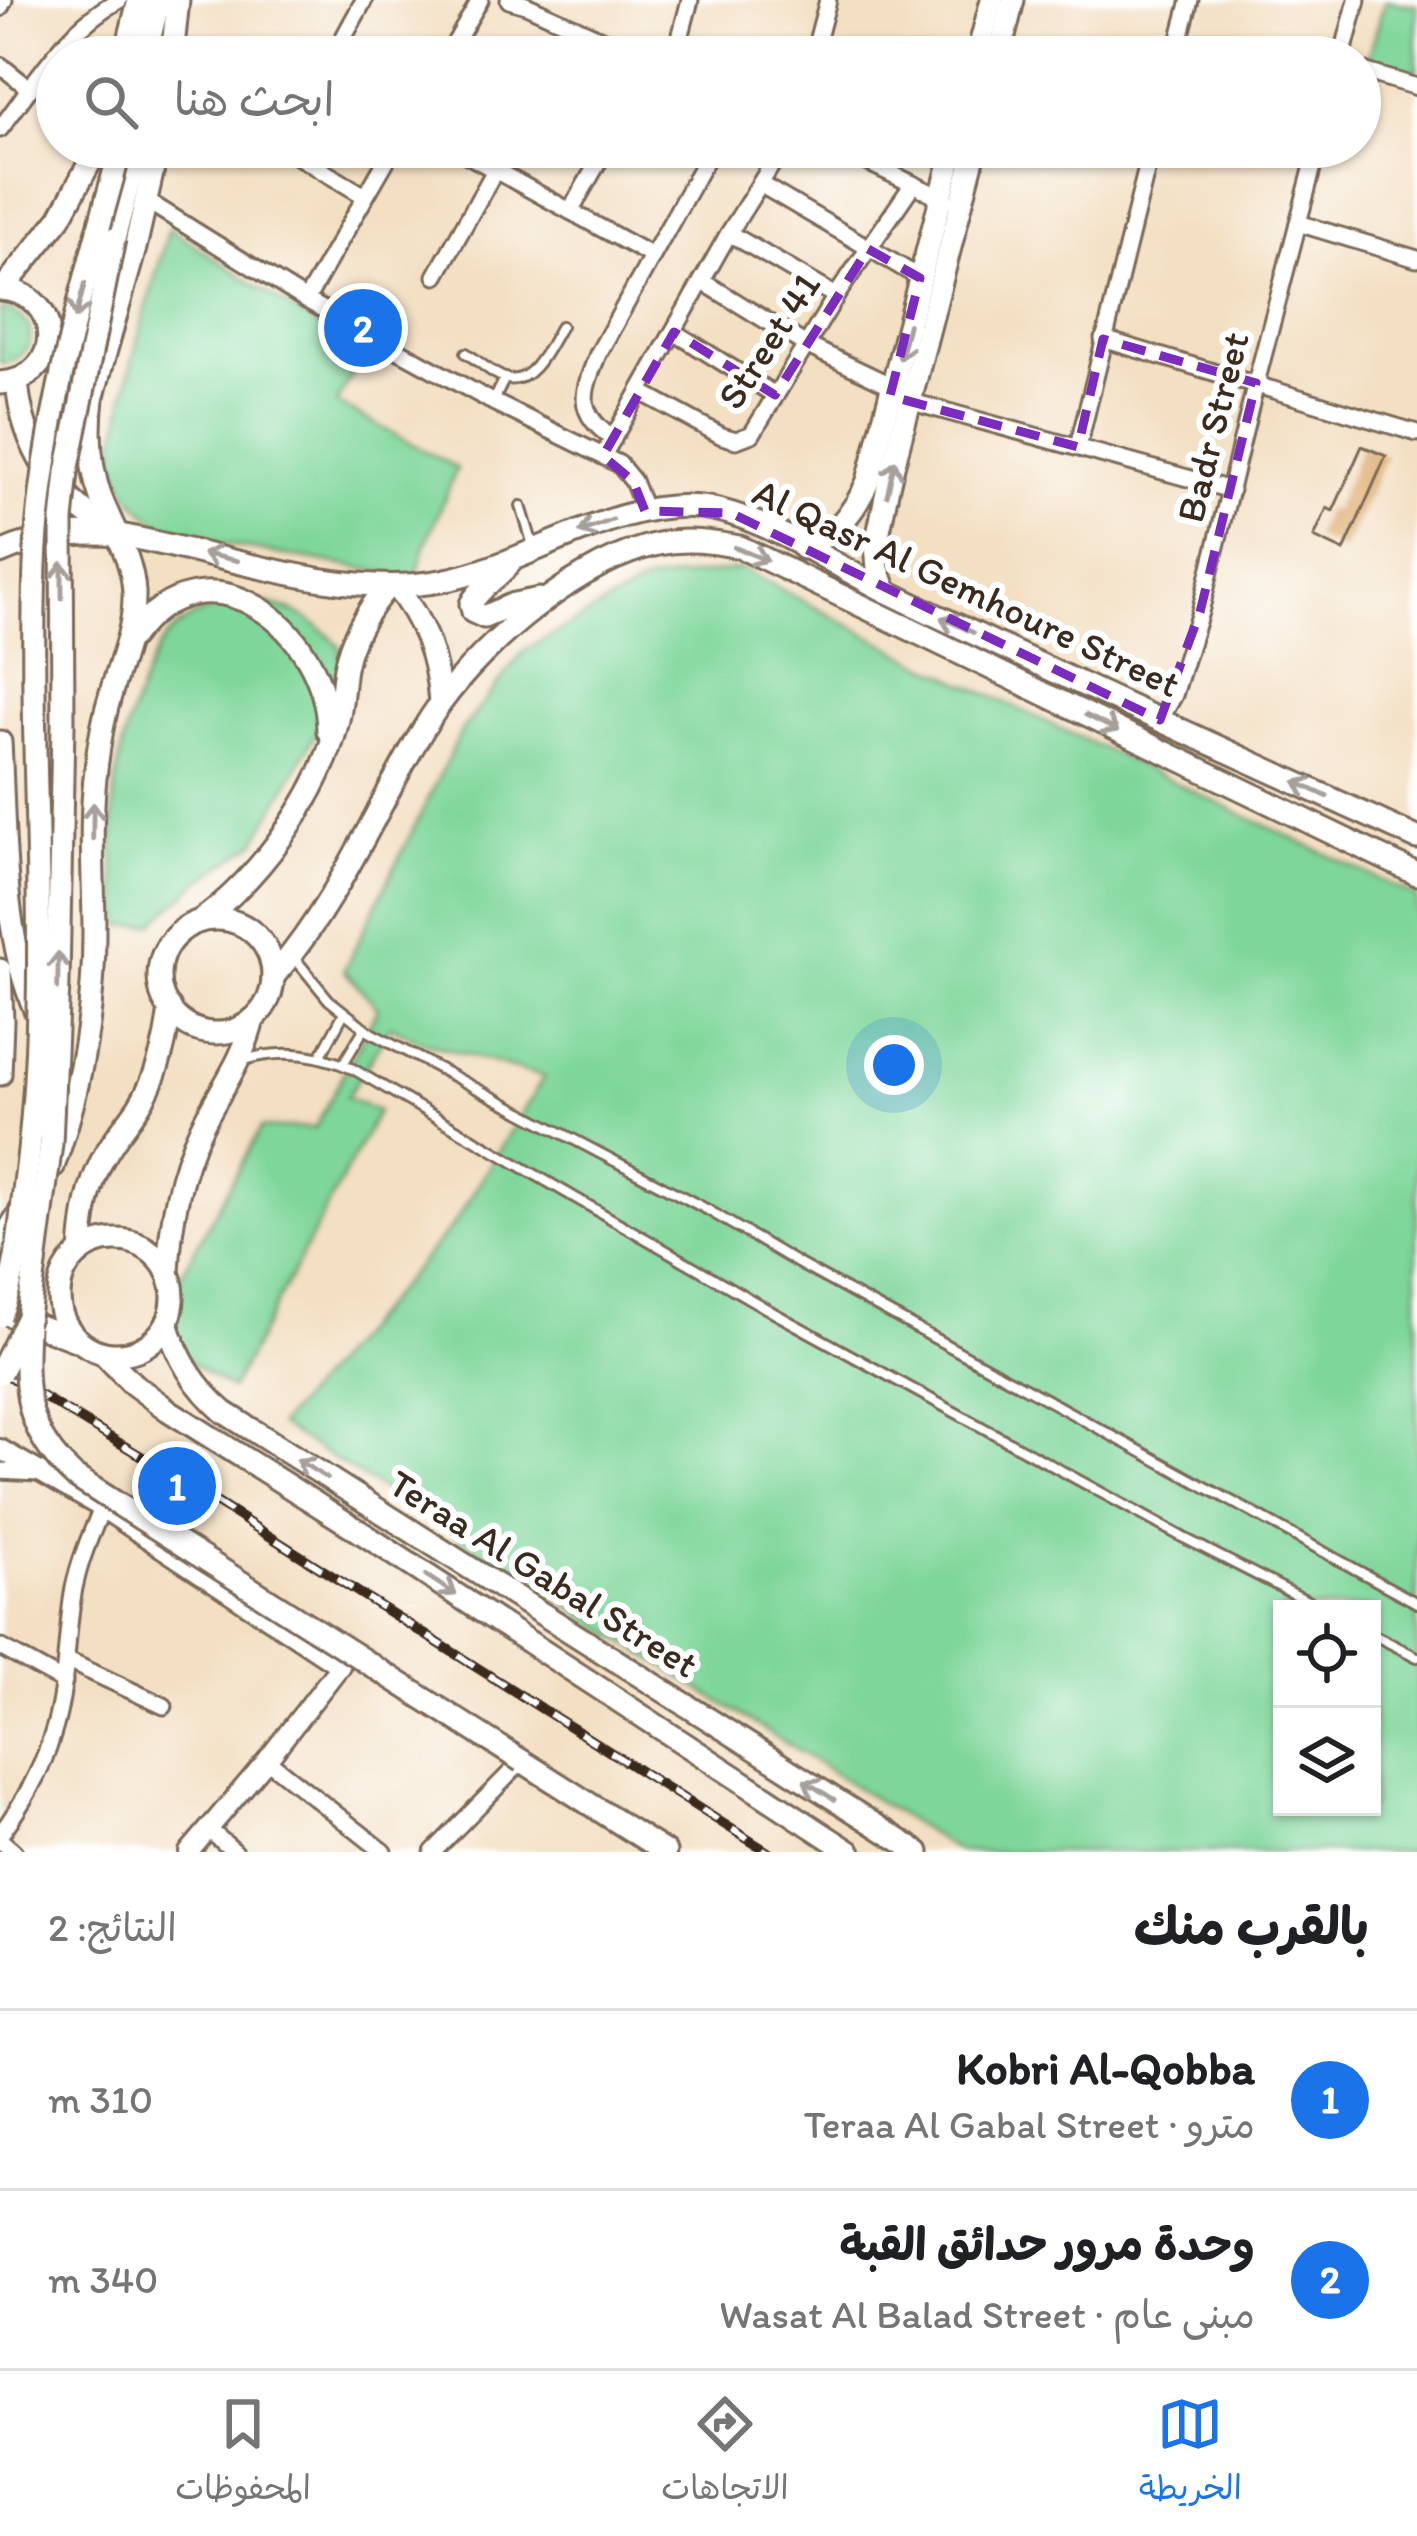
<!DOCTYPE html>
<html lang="ar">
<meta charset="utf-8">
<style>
:root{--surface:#fff;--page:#f6f6f6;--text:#202124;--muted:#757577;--line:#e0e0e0;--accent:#1a73e8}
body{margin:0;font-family:Itim,"Playpen Sans Arabic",sans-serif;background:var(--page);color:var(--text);direction:rtl}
.controls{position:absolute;right:36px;bottom:36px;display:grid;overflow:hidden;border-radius:0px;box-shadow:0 3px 9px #0004}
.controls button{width:108px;height:108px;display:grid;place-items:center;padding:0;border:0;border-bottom:3px solid var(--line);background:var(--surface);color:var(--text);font:60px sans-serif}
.you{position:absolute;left:894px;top:1065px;width:42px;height:42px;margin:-30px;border:9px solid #fff;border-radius:50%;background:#1a73e8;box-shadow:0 0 0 18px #1a73e833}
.badge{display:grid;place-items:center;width:78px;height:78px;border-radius:50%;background:var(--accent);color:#fff;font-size:39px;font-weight:700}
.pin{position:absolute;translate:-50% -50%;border:6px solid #fff;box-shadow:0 3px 12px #0006}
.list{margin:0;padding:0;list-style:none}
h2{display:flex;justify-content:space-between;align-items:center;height:156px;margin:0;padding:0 48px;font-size:51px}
h2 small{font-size:39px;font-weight:400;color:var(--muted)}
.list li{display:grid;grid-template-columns:78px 1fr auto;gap:36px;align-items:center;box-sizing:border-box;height:180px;padding:0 48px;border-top:3px solid var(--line)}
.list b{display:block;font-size:45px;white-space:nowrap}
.list p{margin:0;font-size:39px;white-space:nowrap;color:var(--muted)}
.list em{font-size:39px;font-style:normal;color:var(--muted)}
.icon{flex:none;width:66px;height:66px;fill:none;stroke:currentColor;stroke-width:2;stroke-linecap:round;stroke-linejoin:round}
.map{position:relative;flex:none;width:1417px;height:1852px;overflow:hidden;direction:ltr}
.search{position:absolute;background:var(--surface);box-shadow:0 3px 9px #0004;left:36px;right:36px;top:36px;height:132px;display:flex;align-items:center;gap:30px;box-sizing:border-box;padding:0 42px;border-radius:66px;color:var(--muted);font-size:45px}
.sheet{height:516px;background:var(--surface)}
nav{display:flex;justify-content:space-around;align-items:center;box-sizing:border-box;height:168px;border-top:3px solid var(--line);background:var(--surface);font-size:33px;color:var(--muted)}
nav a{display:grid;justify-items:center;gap:6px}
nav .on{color:var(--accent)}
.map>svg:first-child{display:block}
.green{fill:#7ed69a;stroke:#5c805c;stroke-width:3;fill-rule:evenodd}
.building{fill:#daa460}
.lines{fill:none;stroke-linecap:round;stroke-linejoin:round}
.service-casing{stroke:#7b6957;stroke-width:14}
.minor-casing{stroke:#7b6957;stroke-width:21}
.tertiary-casing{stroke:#7b6957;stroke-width:24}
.secondary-casing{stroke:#7b6957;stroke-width:27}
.service{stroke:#fff;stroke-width:8}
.minor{stroke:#fff;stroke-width:15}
.tertiary{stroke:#fff;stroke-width:18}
.secondary{stroke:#fff;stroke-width:21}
.rail-casing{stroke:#3b2a1e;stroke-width:10}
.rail{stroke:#fff;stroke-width:6;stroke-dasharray:18;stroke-linecap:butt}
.secondary-bridge-casing{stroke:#7b6957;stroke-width:27;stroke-linecap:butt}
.secondary-bridge{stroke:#fff;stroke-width:21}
.oneway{stroke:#a79f9a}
.marked{fill:none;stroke:#7b2cbf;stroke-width:9;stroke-dasharray:24 15;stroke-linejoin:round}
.labels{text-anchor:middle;stroke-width:12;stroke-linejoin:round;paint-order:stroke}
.street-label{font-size:39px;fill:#3b2a1e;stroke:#fff}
</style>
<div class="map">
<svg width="1417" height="1852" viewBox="0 0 1417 1852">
<rect width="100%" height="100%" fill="#fff"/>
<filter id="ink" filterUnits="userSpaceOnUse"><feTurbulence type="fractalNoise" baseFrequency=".00833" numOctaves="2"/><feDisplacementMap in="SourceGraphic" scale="24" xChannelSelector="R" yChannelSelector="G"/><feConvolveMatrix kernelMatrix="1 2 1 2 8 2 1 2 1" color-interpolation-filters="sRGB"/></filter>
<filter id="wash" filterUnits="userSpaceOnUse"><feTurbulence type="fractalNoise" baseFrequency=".004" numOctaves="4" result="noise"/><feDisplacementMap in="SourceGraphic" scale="48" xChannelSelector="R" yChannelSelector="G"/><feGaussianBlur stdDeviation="2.7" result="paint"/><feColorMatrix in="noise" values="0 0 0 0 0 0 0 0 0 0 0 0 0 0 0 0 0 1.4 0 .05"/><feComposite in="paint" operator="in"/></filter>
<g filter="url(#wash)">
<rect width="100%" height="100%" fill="#f3dfc2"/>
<g class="green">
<polygon points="1385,0 1417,6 1417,72 1368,59"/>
<path d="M 169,228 L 363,356 L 336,403 L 457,468 L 425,546 L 416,578 L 182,537 C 150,521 118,494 115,454 C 115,443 119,429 121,418 C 131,353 152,291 169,228 Z"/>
<path d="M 0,309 C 39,312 41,355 3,364 L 0,363 Z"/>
<path d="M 743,569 L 917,661 L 1417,897 L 1417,1852 L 959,1852 L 279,1425 L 454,1224 L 544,1077 L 419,1041 L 391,1026 L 347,1097 L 378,1111 L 231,1389 L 175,1352 L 170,1295 L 261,1128 L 315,1128 L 378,1008 L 344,970 L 462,730 L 524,651 L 646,582 ZM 1282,1609 L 1372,1609 L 1372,1807 L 1282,1807 Z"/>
<path d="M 239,600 C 284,604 310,614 340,647 L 342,686 L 255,843 L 201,880 L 152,924 L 123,926 C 106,844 109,767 141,688 C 146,675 152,658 160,646 C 178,619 210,608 239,600 Z"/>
</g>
<g id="blocks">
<polygon class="building" points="1362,446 1386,456 1344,551 1314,537 1327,508 1333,511"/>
</g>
</g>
<g filter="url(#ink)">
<use href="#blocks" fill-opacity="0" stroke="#7b6957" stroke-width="3"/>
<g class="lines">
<g class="service-casing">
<g id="service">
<path d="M 466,353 C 479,361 494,376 508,379 C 534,384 550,343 561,326"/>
<polyline points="493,402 505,378"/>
<polyline points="521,506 533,545"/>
<polyline points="293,956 329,1000 371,1033 708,1210 801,1265 1417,1603"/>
<polyline points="320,1057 344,1013"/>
<path d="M 244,1060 C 281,1049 318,1053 353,1069 L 774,1313 L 1184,1538 L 1323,1609"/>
<polyline points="343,1064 364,1029"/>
<polyline points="1372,1634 1417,1657"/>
</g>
</g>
<g class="minor-casing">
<g id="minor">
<polyline points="509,0 526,5 641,57"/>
<polyline points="0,8 4,0"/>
<polyline points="333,57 364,0"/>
<polyline points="447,57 480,0"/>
<polyline points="559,57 575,27"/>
<polyline points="675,57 690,0"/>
<polyline points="813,57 828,0"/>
<polyline points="1175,57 1190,0"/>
<polyline points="1342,57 1357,0"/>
<polyline points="0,65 30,89"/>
<polyline points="1360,70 1417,87"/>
<path d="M 0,129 C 35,83 67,27 119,0"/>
<polyline points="282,147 365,196"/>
<polyline points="453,147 652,256"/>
<polyline points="836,147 946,200"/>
<polyline points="760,184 920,278"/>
<polyline points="147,201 306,300 493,402 619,464 633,481 645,511"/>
<polyline points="570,211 607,147"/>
<polyline points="1298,223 1417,259"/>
<polyline points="729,233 836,296"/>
<polyline points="436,276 508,147"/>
<polyline points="702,281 806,345 892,386"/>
<polyline points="306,300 394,147"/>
<polyline points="674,332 775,395"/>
<polyline points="1103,339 1417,433"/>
<polyline points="641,392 722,436 736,440 752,434 836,296 913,184"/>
<polyline points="905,400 1231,490"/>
<path d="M 613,439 C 575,411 582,394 598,354 L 713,147"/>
<polyline points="1078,447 1152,147"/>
<polyline points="603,456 729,233 783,147"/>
<polyline points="1160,720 1174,695 1200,612 1256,383 1318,147"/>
<polyline points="0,1471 38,1473"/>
<polyline points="0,1647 64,1682"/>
<polyline points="68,1661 164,1706"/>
<polyline points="267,1760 384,1852"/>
<polyline points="208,1829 235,1852"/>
<path d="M 0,1835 C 22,1804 41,1773 52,1736 C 68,1687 65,1637 74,1588 C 80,1559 91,1534 102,1508"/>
<polyline points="0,1840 14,1852"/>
<polyline points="433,1852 522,1761"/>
</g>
</g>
<g class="tertiary-casing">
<polyline id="tertiary" points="0,1449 102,1508 340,1666 267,1760 189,1852"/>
</g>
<g class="secondary-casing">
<g id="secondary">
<polyline points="125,57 139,0"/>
<polyline points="145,57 159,0"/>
<polyline points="172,57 178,0"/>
<polyline points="977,57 992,0"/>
<polyline points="999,57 1013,0"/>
<polyline points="114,239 138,147"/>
<path d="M 0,289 C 65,293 65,379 0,383"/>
<polyline points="3,289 60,218 98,147"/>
<path d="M 17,381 C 22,447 56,499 114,532"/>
<path d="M 803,548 C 836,533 854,514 868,481 L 954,147"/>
<path d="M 0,553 C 40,535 77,532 120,535 C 221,553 338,600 441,581 C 527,566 614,498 701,507 C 762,514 834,566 890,593 C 1064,678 1241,757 1417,838"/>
<path d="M 510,563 C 499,577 479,588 471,604 L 473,612 L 484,617 L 514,604 L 539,599"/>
<path d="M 395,586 C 424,621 437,658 440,703"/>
<polyline points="886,591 878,569 876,545 889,482 976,147"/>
<path d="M 132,637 C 206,535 327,628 328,731"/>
<path d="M 0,742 C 5,827 1,933 36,1012"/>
<circle cx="216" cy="976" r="57"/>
<path d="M 200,921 C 259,879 320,795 337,724 C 342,706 342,687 345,668 C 351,636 367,610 388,586"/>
<polyline points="0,970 2,1021 0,1074"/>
<path d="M 273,977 C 324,918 357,851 393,783 C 408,756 422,728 440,704 C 485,641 581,560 658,544 C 687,538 712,542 740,547 L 1417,874"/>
<path d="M 53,1167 C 80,1092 94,1013 94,934 C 94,879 89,824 96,769 C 99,742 104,715 112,689 C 122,656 135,627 134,592 C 132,556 113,530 101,498 C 89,465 88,433 92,399 L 135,248 L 158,147"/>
<circle cx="116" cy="1297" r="57"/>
<polyline points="0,1244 22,1209"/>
<path d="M 81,1252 C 83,1223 86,1196 98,1169 C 108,1145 125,1127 139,1106 C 158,1076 166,1043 170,1008"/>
<path d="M 168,1273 C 170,1222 179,1174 201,1128 C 219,1091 244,1060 253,1019"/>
<polyline points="12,1316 78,1341"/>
<path d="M 167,1323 C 178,1359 195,1387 224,1412 L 918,1852"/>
<polyline points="103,1353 133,1384 168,1410 356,1529 850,1852"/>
<polyline points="522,1761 665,1852"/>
</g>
</g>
<use href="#service" class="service"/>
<use href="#minor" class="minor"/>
<use href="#tertiary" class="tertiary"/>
<use href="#secondary" class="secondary"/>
<g class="rail-casing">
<polyline id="rail" points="0,1371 181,1480 768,1852"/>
</g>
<use href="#rail" class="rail"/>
<g class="secondary-bridge-casing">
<g id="secondary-bridge">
<path d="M 0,1316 C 17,1275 20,1226 25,1183 C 53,979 28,770 35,565 C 41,422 84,284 121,147"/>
<path d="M 27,1327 C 24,1390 24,1431 74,1476 L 522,1761"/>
<polyline points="0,1373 28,1317 51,1144 58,983 63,725 62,520 67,472 114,239"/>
</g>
</g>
<use href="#secondary-bridge" class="secondary-bridge"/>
</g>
<defs><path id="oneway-shaft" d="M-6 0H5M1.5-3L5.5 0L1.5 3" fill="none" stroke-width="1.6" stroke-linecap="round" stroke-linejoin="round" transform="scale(3)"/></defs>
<g class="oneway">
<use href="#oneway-shaft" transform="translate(80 301) rotate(105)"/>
<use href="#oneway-shaft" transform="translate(904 342) rotate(104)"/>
<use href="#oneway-shaft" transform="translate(891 478) rotate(-77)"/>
<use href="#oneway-shaft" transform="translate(596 526) rotate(160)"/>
<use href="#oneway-shaft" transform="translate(751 554) rotate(22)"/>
<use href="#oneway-shaft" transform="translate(220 557) rotate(-168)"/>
<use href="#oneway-shaft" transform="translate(62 580) rotate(-90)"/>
<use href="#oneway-shaft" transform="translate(957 625) rotate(-155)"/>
<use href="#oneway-shaft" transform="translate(1102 723) rotate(26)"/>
<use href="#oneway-shaft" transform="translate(1311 789) rotate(-155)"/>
<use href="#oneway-shaft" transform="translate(93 821) rotate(-89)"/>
<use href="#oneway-shaft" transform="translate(58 970) rotate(-89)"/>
<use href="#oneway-shaft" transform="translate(312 1469) rotate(-148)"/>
<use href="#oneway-shaft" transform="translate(441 1585) rotate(33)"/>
<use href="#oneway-shaft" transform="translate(819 1790) rotate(-148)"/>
</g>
</g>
<path class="marked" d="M 868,249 L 920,278 L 890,396 L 1078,447 L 1103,339 L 1256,383 L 1200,612 L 1160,720 L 731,513 L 645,511 L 633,481 L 603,456 L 674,332 L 775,395 Z"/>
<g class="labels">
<g class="street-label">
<text transform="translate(768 340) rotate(-57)" y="14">Street 41</text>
<text transform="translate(1212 427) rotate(-76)" y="14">Badr Street</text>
<text transform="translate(967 587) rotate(25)" y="14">Al Qasr Al Gemhoure Street</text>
<text transform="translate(544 1573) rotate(32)" y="14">Teraa Al Gabal Street</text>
</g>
</g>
</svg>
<div class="controls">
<button><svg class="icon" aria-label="locate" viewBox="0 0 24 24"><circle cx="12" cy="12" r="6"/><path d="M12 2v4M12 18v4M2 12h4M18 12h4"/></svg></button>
<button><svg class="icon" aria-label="layers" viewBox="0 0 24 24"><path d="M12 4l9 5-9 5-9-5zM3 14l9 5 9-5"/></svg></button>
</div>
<div class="you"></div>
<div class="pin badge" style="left:177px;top:1486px">1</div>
<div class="pin badge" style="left:363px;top:328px">2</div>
<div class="search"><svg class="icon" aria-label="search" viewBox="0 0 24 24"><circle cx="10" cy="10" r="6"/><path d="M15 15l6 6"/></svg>ابحث هنا</div>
</div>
<section class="sheet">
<h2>بالقرب منك<small>النتائج: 2</small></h2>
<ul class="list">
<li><span class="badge">1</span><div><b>Kobri Al-Qobba</b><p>مترو · Teraa Al Gabal Street</p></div><em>310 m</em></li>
<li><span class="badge">2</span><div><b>وحدة مرور حدائق القبة</b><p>مبنى عام · Wasat Al Balad Street</p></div><em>340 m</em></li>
</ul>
</section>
<nav>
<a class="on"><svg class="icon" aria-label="map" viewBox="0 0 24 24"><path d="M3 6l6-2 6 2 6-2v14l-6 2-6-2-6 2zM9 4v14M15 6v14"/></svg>الخريطة</a>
<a><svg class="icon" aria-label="directions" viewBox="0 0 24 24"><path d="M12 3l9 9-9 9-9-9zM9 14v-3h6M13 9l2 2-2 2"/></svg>الاتجاهات</a>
<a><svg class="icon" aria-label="saved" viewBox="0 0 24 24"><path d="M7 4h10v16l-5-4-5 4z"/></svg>المحفوظات</a>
</nav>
